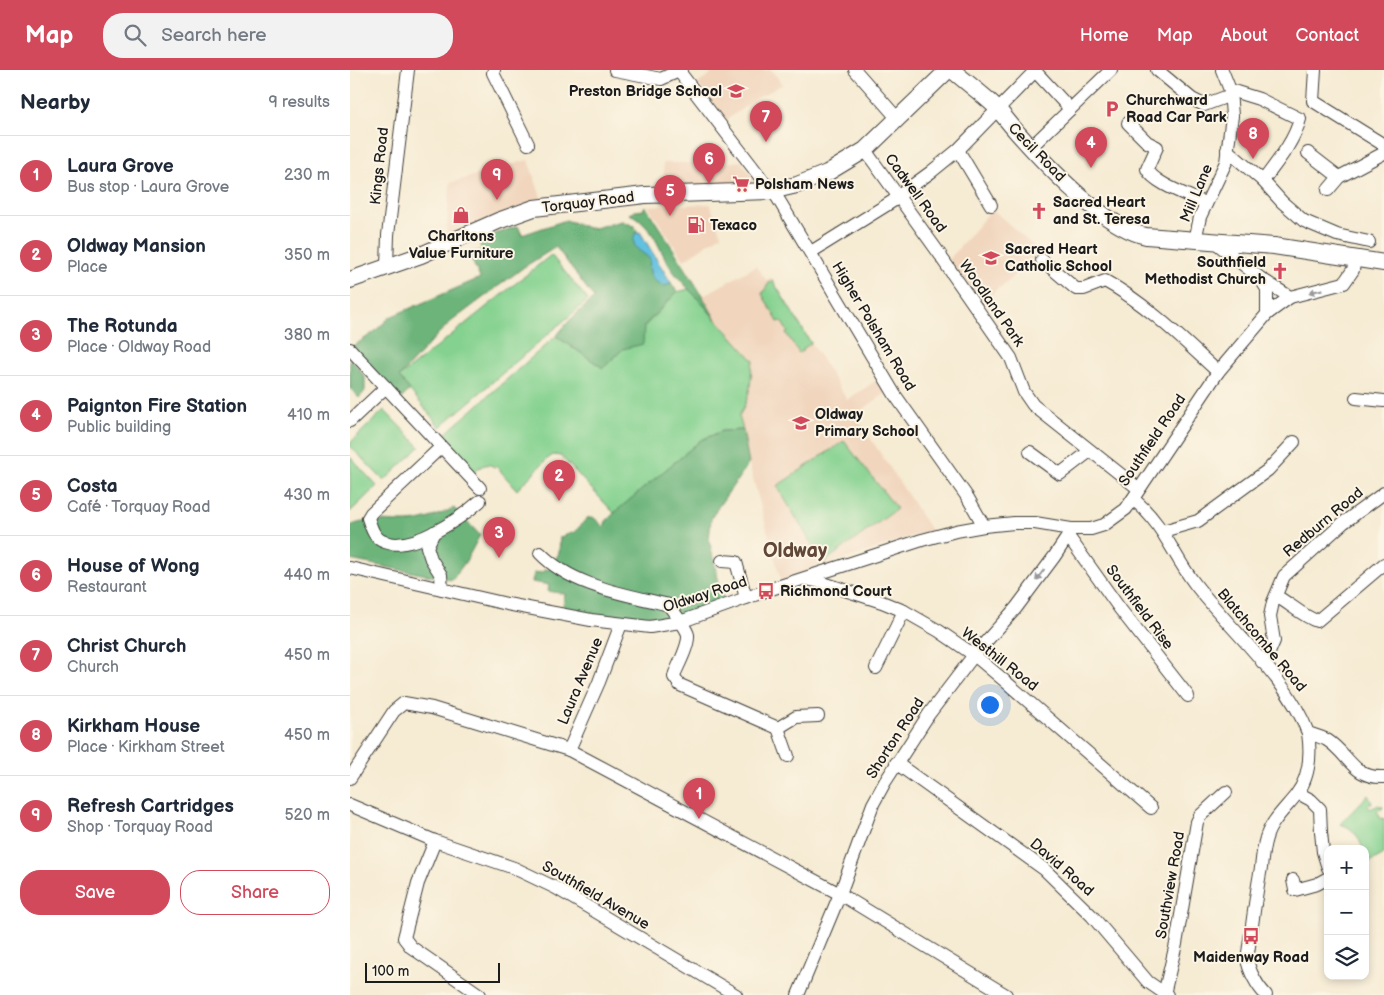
<!DOCTYPE html>
<meta charset="utf-8">
<style>
:root{--surface:#fff;--page:#f2f2f3;--text:#1f2937;--muted:#747a83;--line:#e0e1e3;--accent:#d1495b}
body{margin:0;font-family:"Balsamiq Sans",sans-serif;background:var(--page);color:var(--text)}
.controls{position:absolute;right:15px;bottom:15px;display:grid;overflow:hidden;border-radius:10px;box-shadow:0 2px 8px #0003}
.controls button{width:45px;height:45px;display:grid;place-items:center;padding:0;border:0;border-bottom:1px solid var(--line);background:var(--surface);color:var(--text);font:25px sans-serif}
.scale{position:absolute;left:15px;bottom:12px;width:135px;box-sizing:border-box;padding-left:5px;border:2px solid #1c1c1c;border-top:0;font-size:14px;line-height:18px;white-space:nowrap;color:#1c1c1c;-webkit-text-stroke:4px #fcf5e5;paint-order:stroke}
.you{position:absolute;left:639px;top:634px;width:18px;height:18px;margin:-12px;border:4px solid #fff;border-radius:50%;background:#1a73e8;box-shadow:0 0 0 8px #1a73e833}
.badge{display:grid;place-items:center;width:32px;height:32px;border-radius:50%;background:var(--accent);color:#fff;font-size:16px;font-weight:700}
.pin{position:absolute;translate:-50% -41px;filter:drop-shadow(0 1px 2px #0008)}
.pin::after{content:'';position:absolute;top:26px;width:18px;height:15px;background:inherit;clip-path:polygon(0 0,100% 0,50% 100%)}
.list{margin:0;padding:0;list-style:none}
h2{display:flex;justify-content:space-between;align-items:center;height:65px;margin:0;padding:0 20px;font-size:21px}
h2 small{font-size:16px;font-weight:400;color:var(--muted)}
.list li{display:grid;grid-template-columns:32px 1fr auto;gap:15px;align-items:center;box-sizing:border-box;height:80px;padding:0 20px;border-top:1px solid var(--line)}
.list b{display:block;font-size:19px;white-space:nowrap}
.list p{margin:0;font-size:16px;white-space:nowrap;color:var(--muted)}
.list em{font-size:16px;font-style:normal;color:var(--muted)}
.actions{display:flex;gap:10px;padding:15px 20px}
.actions a{flex:1;padding:11px 0;border:1px solid var(--accent);border-radius:20px;text-align:center;font-size:18px;color:var(--accent)}
.actions .main{background:var(--accent);color:#fff}
.icon{flex:none;width:28px;height:28px;fill:none;stroke:currentColor;stroke-width:2;stroke-linecap:round;stroke-linejoin:round}
.map{position:relative;flex:none;width:1034px;height:925px;overflow:hidden}
header{display:flex;align-items:center;gap:30px;box-sizing:border-box;height:70px;padding:0 25px;background:var(--accent);color:#fff}
header strong{font-size:24px}
nav{display:flex;gap:28px;margin-inline-start:auto;font-size:18px}
.search{width:350px;height:45px;background:var(--page);display:flex;align-items:center;gap:12px;box-sizing:border-box;padding:0 18px;border-radius:20px;color:var(--muted);font-size:19px}
main{display:flex}
aside{flex:1;background:var(--surface)}
.map>svg:first-child{display:block}
.built{fill:#f1d5bd}
.green{fill:#85d290;stroke:#507756}
.forest{fill:#6cb47a;stroke:#44684b}
.water{fill:#62c1e0;stroke:#3f6e7e}
.lines{fill:none;stroke-linecap:round;stroke-linejoin:round}
.minor-casing{stroke:#3d3b37;stroke-width:14}
.major-casing{stroke:#3d3b37;stroke-width:18}
.minor{stroke:#fff;stroke-width:12}
.major{stroke:#fff;stroke-width:16}
.oneway{fill:#999}
.labels{text-anchor:middle;stroke-width:4;stroke-linejoin:round;paint-order:stroke}
.poi-label{font-size:15px;font-weight:bold;fill:#1c1c1c;stroke:#fcf5e5;text-anchor:start}
.street-label{font-size:15px;fill:#1c1c1c;stroke:#fcf5e5}
.district-label{font-size:20px;font-weight:bold;fill:#604737;stroke:#fcf5e5}
</style>
<header>
<strong>Map</strong>
<div class="search"><svg class="icon" aria-label="search" viewBox="0 0 24 24"><circle cx="10" cy="10" r="6"/><path d="M15 15l6 6"/></svg>Search here</div>
<nav><a>Home</a><a>Map</a><a>About</a><a>Contact</a></nav>
</header>
<main>
<aside>
<h2>Nearby<small>9 results</small></h2>
<ul class="list">
<li><span class="badge">1</span><div><b>Laura Grove</b><p>Bus stop · Laura Grove</p></div><em>230 m</em></li>
<li><span class="badge">2</span><div><b>Oldway Mansion</b><p>Place</p></div><em>350 m</em></li>
<li><span class="badge">3</span><div><b>The Rotunda</b><p>Place · Oldway Road</p></div><em>380 m</em></li>
<li><span class="badge">4</span><div><b>Paignton Fire Station</b><p>Public building</p></div><em>410 m</em></li>
<li><span class="badge">5</span><div><b>Costa</b><p>Café · Torquay Road</p></div><em>430 m</em></li>
<li><span class="badge">6</span><div><b>House of Wong</b><p>Restaurant</p></div><em>440 m</em></li>
<li><span class="badge">7</span><div><b>Christ Church</b><p>Church</p></div><em>450 m</em></li>
<li><span class="badge">8</span><div><b>Kirkham House</b><p>Place · Kirkham Street</p></div><em>450 m</em></li>
<li><span class="badge">9</span><div><b>Refresh Cartridges</b><p>Shop · Torquay Road</p></div><em>520 m</em></li>
</ul>
<div class="actions"><a class="main">Save</a><a>Share</a></div>
</aside>
<div class="map">
<svg width="1034" height="925" viewBox="0 0 1034 925">
<rect width="100%" height="100%" fill="#fcf5e5"/>
<filter id="ink" filterUnits="userSpaceOnUse"><feTurbulence type="fractalNoise" baseFrequency=".02" numOctaves="2"/><feDisplacementMap in="SourceGraphic" scale="10" xChannelSelector="R" yChannelSelector="G"/><feConvolveMatrix kernelMatrix="1 2 1 2 8 2 1 2 1" color-interpolation-filters="sRGB"/></filter>
<filter id="wash" filterUnits="userSpaceOnUse"><feTurbulence type="fractalNoise" baseFrequency=".0096" numOctaves="4" result="noise"/><feDisplacementMap in="SourceGraphic" scale="20" xChannelSelector="R" yChannelSelector="G"/><feGaussianBlur stdDeviation="1.12" result="paint"/><feColorMatrix in="noise" values="0 0 0 0 0 0 0 0 0 0 0 0 0 0 0 0 0 1.4 0 .05"/><feComposite in="paint" operator="in"/></filter>
<g filter="url(#wash)">
<rect width="100%" height="100%" fill="#f6ebd3"/>
<g class="built">
<polygon points="366,0 422,0 433,14 406,29 375,51 348,14"/>
<polygon points="178,90 192,130 96,169 100,113"/>
<polygon points="391,91 404,109 402,115 315,119 313,93 372,93"/>
<polygon points="360,134 371,165 334,190 298,136"/>
<polygon points="642,139 689,181 651,218 649,217 631,235 597,192"/>
<polygon points="406,196 416,210 421,208 422,209 497,330 527,310 536,323 505,345 581,460 431,511 399,394 389,346 397,334 401,313 402,294 404,291 366,250 353,226"/>
</g>
<g class="green">
<polygon points="201,185 238,230 90,357 49,307"/>
<polygon points="423,211 461,273 453,279 453,281 449,283 436,263 438,262 431,251 428,252 427,250 412,224 419,213"/>
<path d="M 339,219 L 404,291 L 402,294 C 401,313 400,329 389,346 L 393,360 L 372,361 L 351,370 L 264,443 L 211,386 L 203,385 L 196,390 L 167,420 L 146,396 L 144,397 C 136,391 129,398 122,403 L 89,369 L 206,266 L 253,298 L 273,279 L 327,222 Z"/>
<polygon points="34,340 70,377 34,411 0,376 0,373"/>
<polygon points="494,371 547,439 473,493 427,416"/>
<polygon points="0,387 27,416 0,442"/>
<path d="M 1018,725 L 1022,733 L 1018,735 L 1020,739 L 1029,735 L 1030,736 L 1032,736 L 1033,738 L 1027,741 L 1031,749 L 1034,748 L 1034,784 L 1018,793 L 1015,779 L 1013,779 C 1008,766 1004,758 990,754 Z"/>
</g>
<g class="forest">
<path d="M 294,137 L 296,137 C 320,175 345,211 366,250 C 353,232 336,218 323,201 C 309,182 303,152 279,144 L 285,141 L 294,140 Z"/>
<polygon points="216,150 238,158 244,158 272,151 284,156 327,222 294,256 293,274 273,279 253,298 206,266 220,250 244,228 206,177 174,197 102,251 89,263 49,307 60,320 51,329 2,277 23,263 40,247 130,208 119,184 132,180 128,170 168,156 172,165"/>
<polygon points="0,288 15,307 15,321 9,328 0,318"/>
<polygon points="393,360 399,393 366,440 361,449 359,470 374,534 300,555 212,541 215,524 198,521 199,515 182,512 184,503 193,502 196,499 198,500 207,491 205,490 209,483 210,467 225,462 237,448 243,447 254,457 256,451 264,443 351,370 372,361"/>
<path d="M 104,438 L 130,465 L 116,491 L 102,510 L 0,490 L 0,456 C 16,448 34,452 51,452 C 70,453 87,446 104,438 Z"/>
</g>
<path class="water" d="M 290,162 L 321,213 L 315,216 C 301,211 298,203 300,189 C 291,180 280,179 285,164 Z"/>
</g>
<g filter="url(#ink)">
<g class="lines">
<g class="minor-casing">
<g id="minor">
<polyline points="144,0 143,3 178,74"/>
<polyline points="265,0 311,9 331,0"/>
<polyline points="328,0 421,121 427,127 545,325 618,428 634,456"/>
<polyline points="505,0 547,48"/>
<polyline points="807,0 842,29 854,35 881,25"/>
<polyline points="965,0 963,31 1034,75"/>
<polyline points="685,1 720,39"/>
<path d="M 880,20 L 909,29 L 950,49 C 944,72 927,92 913,111"/>
<path d="M 778,53 L 797,72 L 807,77 L 797,99 C 804,114 841,126 856,134"/>
<polyline points="681,77 761,0"/>
<polyline points="515,80 591,186"/>
<polyline points="608,80 641,135"/>
<polyline points="877,80 913,111 932,132 954,151 987,165 1019,172"/>
<polyline points="958,83 989,107"/>
<polyline points="978,120 989,107 1034,83"/>
<polyline points="845,171 850,147 876,92 882,46 880,20 872,0"/>
<polyline points="865,172 910,208 917,219 917,244"/>
<polyline points="461,182 543,131 548,126 581,102 608,80 686,0"/>
<polyline points="593,190 661,288 674,322 683,335 789,419"/>
<path d="M 692,190 L 726,219 L 734,219 L 755,211 C 797,234 833,270 868,302"/>
<polyline points="37,197 38,165 58,0"/>
<polyline points="910,208 940,227 994,213 1003,200 1005,189"/>
<polyline points="0,279 130,418"/>
<polyline points="1006,328 1034,331"/>
<polyline points="0,351 36,317"/>
<path d="M 91,377 L 21,443 L 18,448 C 21,457 24,469 35,472 C 62,482 111,448 130,431"/>
<polyline points="680,382 710,404 740,381"/>
<path d="M 783,429 C 814,454 822,484 845,514 C 881,561 938,608 958,663 C 964,665 971,667 977,670 C 999,684 1003,709 1034,707"/>
<polyline points="813,461 848,451 918,400 944,372"/>
<polyline points="84,462 77,477 81,489 91,505 92,519"/>
<polyline points="718,466 770,539 838,626"/>
<path d="M 190,483 C 223,517 275,524 319,535 C 323,542 337,558 338,565 C 339,575 329,594 325,603 L 324,607 L 330,615 L 428,658 L 446,647 L 468,646"/>
<polyline points="372,491 386,492 396,528"/>
<polyline points="0,498 157,534 241,550 300,557 330,552 421,519 572,470 606,461 634,456 664,453 685,453 721,459 741,459 754,455 776,439 868,302 917,244 940,227"/>
<polyline points="456,509 470,512 532,532 554,541 589,561 624,585 656,612 801,738"/>
<path d="M 926,526 C 939,533 954,547 967,551 L 1034,494"/>
<polyline points="912,592 918,585 924,571 920,546 923,532 934,506 993,453 1034,423"/>
<polyline points="526,598 554,541"/>
<polyline points="428,658 438,686"/>
<polyline points="219,680 249,612 271,554"/>
<polyline points="546,693 694,799 742,846 798,912 817,925"/>
<polyline points="0,708 44,641 54,633 82,638 219,680 490,824 656,925"/>
<polyline points="948,723 961,730 970,739 971,762 973,782 978,798"/>
<polyline points="0,735 85,771 164,798 206,818 386,925"/>
<polyline points="85,771 68,813 54,868 61,877 130,925"/>
<polyline points="943,810 945,820 967,814 978,808"/>
<polyline points="814,924 826,874 847,752 850,746 876,722"/>
<polyline points="448,925 490,824 523,734 535,712 579,644 624,585 666,538 704,487 718,466 721,459"/>
<path d="M 916,925 C 907,916 899,901 897,889 C 902,859 905,828 911,798 C 912,789 913,777 916,768 C 921,751 936,738 946,725 C 960,707 961,683 958,663"/>
</g>
</g>
<g class="major-casing">
<g id="major">
<path d="M 602,0 C 616,12 632,24 646,37 C 653,45 659,53 666,61 C 695,94 753,157 796,166 L 924,176 L 1034,193"/>
<polyline points="0,210 71,185 148,151 184,138 295,125 421,121 447,115 477,103 515,80 598,0"/>
</g>
</g>
<use href="#minor" class="minor"/>
<use href="#major" class="major"/>
</g>
<defs><path id="oneway-solid" d="M-6-.8H1V-3.2L6.5 0L1 3.2V.8H-6Z" transform="scale(1.25)"/></defs>
<g class="oneway">
<use href="#oneway-solid" transform="translate(966 221) rotate(166)"/>
<use href="#oneway-solid" transform="translate(690 505) rotate(127)"/>
</g>
</g>
<defs>
<g id="school-bare" transform="scale(1.35)"><path d="M0-5L7-2L0 1L-7-2ZM-4 1L0 2.5L4 1V4Q0 6-4 4Z" fill="#d1495b" stroke="#fcf5e5" stroke-width="2.5" paint-order="stroke"/></g>
<g id="parking-bare" transform="scale(1.35)"><path d="M-3.5-5.5H1a3.5 3.5 0 0 1 0 7H-1V5.5H-3.5ZM-1-3.4V-.6H.8a1.4 1.4 0 0 0 0-2.8Z" fill="#d1495b" stroke="#fcf5e5" stroke-width="2.5" paint-order="stroke"/></g>
<g id="supermarket-bare" transform="scale(1.35)"><path d="M-6-5.5h2.5l.6 2H6L4.5 2H-2.5L-4.4-4H-6ZM-1.5 3.2a1.3 1.3 0 1 0 .1 0ZM3 3.2a1.3 1.3 0 1 0 .1 0Z" fill="#d1495b" stroke="#fcf5e5" stroke-width="2.5" paint-order="stroke"/></g>
<g id="church-bare" transform="scale(1.35)"><path d="M-1.2-6h2.4v3.5h3.3v2.4h-3.3V6h-2.4V-.1h-3.3v-2.4h3.3Z" fill="#d1495b" stroke="#fcf5e5" stroke-width="2.5" paint-order="stroke"/></g>
<g id="shop-bare" transform="scale(1.35)"><path d="M-5-2.5h2.3a2.7 3.5 0 0 1 5.4 0H5L5.5 6h-11ZM-1.5-2.5h3a1.5 2.3 0 0 0-3 0Z" fill="#d1495b" stroke="#fcf5e5" stroke-width="2.5" paint-order="stroke"/></g>
<g id="fuel-bare" transform="scale(1.35)"><path d="M-5.5-6h7V0h2V4h1.3V-2.5L3-4.5l.8-.8L6-3V5H2.5V1h-1V6h-7ZM-4.2-4.7v3.2H.2V-4.7Z" fill="#d1495b" stroke="#fcf5e5" stroke-width="2.5" paint-order="stroke"/></g>
<g id="bus-bare" transform="scale(1.35)"><path d="M-5-6H5V4H4V6H2V4H-2V6H-4V4H-5ZM-3.5-4V0h7V-4ZM-3.5 1.2v1.5H-2V1.2ZM2 1.2v1.5H3.5V1.2Z" fill="#d1495b" stroke="#fcf5e5" stroke-width="2.5" paint-order="stroke"/></g>
</defs>
<g fill-rule="evenodd">
<use href="#school-bare" x="386" y="21"/>
<use href="#parking-bare" x="762" y="39"/>
<use href="#supermarket-bare" x="391" y="114"/>
<use href="#church-bare" x="689" y="141"/>
<use href="#shop-bare" x="111" y="145"/>
<use href="#fuel-bare" x="346" y="155"/>
<use href="#school-bare" x="641" y="188"/>
<use href="#church-bare" x="930" y="201"/>
<use href="#school-bare" x="451" y="353"/>
<use href="#bus-bare" x="416" y="521"/>
<use href="#bus-bare" x="901" y="866"/>
</g>
<g class="labels">
<g class="poi-label">
<text x="372" y="26" text-anchor="end">Preston Bridge School</text>
<text x="776" y="35">Churchward<tspan x="776" dy="17">Road Car Park</tspan></text>
<text x="405" y="119">Polsham News</text>
<text x="703" y="137">Sacred Heart<tspan x="703" dy="17">and St. Teresa</tspan></text>
<text x="360" y="160">Texaco</text>
<text x="111" y="171" text-anchor="middle">Charltons<tspan x="111" dy="17">Value Furniture</tspan></text>
<text x="655" y="184">Sacred Heart<tspan x="655" dy="17">Catholic School</tspan></text>
<text x="916" y="197" text-anchor="end">Southfield<tspan x="916" dy="17">Methodist Church</tspan></text>
<text x="465" y="349">Oldway<tspan x="465" dy="17">Primary School</tspan></text>
<text x="430" y="526">Richmond Court</text>
<text x="901" y="892" text-anchor="middle">Maidenway Road</text>
</g>
<g class="street-label">
<text transform="translate(687 82) rotate(46)" y="5">Cecil Road</text>
<text transform="translate(29 96) rotate(-84)" y="5">Kings Road</text>
<text transform="translate(566 123) rotate(54)" y="5">Cadwell Road</text>
<text transform="translate(846 123) rotate(-67)" y="5">Mill Lane</text>
<text transform="translate(238 132) rotate(-7)" y="5">Torquay Road</text>
<text transform="translate(642 233) rotate(55)" y="5">Woodland Park</text>
<text transform="translate(524 256) rotate(59)" y="5">Higher Polsham Road</text>
<text transform="translate(802 370) rotate(-56)" y="5">Southfield Road</text>
<text transform="translate(973 452) rotate(-40)" y="5">Redburn Road</text>
<text transform="translate(355 524) rotate(-18)" y="5">Oldway Road</text>
<text transform="translate(790 537) rotate(53)" y="5">Southfield Rise</text>
<text transform="translate(912 570) rotate(50)" y="5">Blatchcombe Road</text>
<text transform="translate(650 589) rotate(38)" y="5">Westhill Road</text>
<text transform="translate(230 611) rotate(-67)" y="5">Laura Avenue</text>
<text transform="translate(545 668) rotate(-57)" y="5">Shorton Road</text>
<text transform="translate(712 797) rotate(41)" y="5">David Road</text>
<text transform="translate(820 815) rotate(-80)" y="5">Southview Road</text>
<text transform="translate(246 825) rotate(30)" y="5">Southfield Avenue</text>
</g>
<g class="district-label">
<text x="445" y="487">Oldway</text>
</g>
</g>
</svg>
<div class="controls">
<button>+</button>
<button>−</button>
<button><svg class="icon" aria-label="layers" viewBox="0 0 24 24"><path d="M12 4l9 5-9 5-9-5zM3 14l9 5 9-5"/></svg></button>
</div>
<div class="scale">100 m</div>
<div class="you"></div>
<div class="pin badge" style="left:349px;top:749px">1</div>
<div class="pin badge" style="left:209px;top:431px">2</div>
<div class="pin badge" style="left:149px;top:488px">3</div>
<div class="pin badge" style="left:741px;top:98px">4</div>
<div class="pin badge" style="left:320px;top:146px">5</div>
<div class="pin badge" style="left:359px;top:114px">6</div>
<div class="pin badge" style="left:416px;top:72px">7</div>
<div class="pin badge" style="left:903px;top:89px">8</div>
<div class="pin badge" style="left:147px;top:130px">9</div>
</div>
</main>
